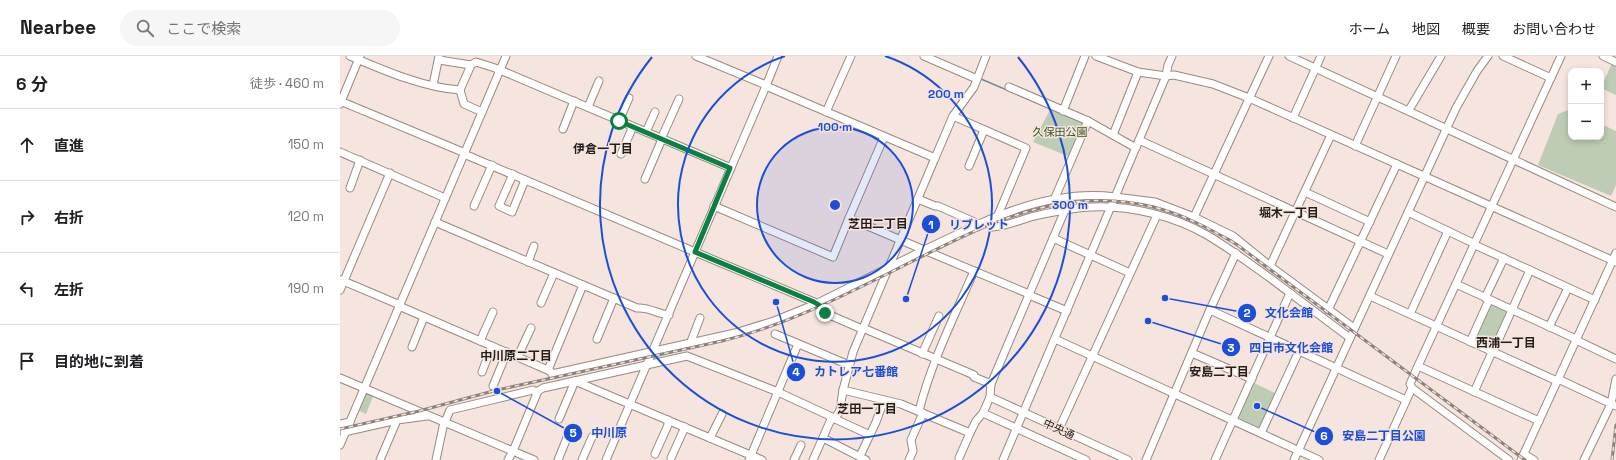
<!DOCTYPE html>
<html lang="ja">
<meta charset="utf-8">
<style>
:root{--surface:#fff;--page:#f6f6f6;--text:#202124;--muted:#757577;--line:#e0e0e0}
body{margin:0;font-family:"Space Grotesk","Noto Sans JP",sans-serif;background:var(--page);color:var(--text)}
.controls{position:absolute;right:12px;top:12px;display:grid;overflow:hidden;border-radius:8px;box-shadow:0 2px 6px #0003}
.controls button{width:36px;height:36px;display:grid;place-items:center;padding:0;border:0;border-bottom:1px solid var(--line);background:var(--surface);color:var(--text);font:20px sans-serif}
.stop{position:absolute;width:12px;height:12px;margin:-9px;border:3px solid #0b8043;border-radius:50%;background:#fff}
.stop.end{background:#0b8043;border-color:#fff;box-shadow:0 1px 4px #0008}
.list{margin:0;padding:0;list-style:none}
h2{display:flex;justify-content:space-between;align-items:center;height:52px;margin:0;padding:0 16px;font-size:17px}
h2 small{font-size:13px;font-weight:400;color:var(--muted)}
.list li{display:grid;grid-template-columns:26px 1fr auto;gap:12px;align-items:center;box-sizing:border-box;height:72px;padding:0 16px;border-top:1px solid var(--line)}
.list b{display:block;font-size:15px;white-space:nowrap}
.list em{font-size:13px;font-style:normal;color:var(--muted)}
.icon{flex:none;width:22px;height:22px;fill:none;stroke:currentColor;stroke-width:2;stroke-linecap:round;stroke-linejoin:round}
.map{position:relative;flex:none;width:1276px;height:404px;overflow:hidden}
header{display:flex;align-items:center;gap:24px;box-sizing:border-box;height:56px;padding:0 20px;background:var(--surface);border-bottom:1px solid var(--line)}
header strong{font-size:19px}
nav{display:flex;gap:22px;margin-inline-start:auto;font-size:14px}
.search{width:280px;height:36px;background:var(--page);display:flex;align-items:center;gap:10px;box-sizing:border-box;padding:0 14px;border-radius:22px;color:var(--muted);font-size:15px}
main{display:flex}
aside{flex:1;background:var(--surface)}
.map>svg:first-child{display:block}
.green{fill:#beccb5}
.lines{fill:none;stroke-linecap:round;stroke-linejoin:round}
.stream{stroke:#6e8a9a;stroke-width:1.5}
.minor-casing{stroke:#988982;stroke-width:9}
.minor{stroke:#fff;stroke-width:7}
.rail-casing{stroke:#8c817c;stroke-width:3}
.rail{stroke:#f5e5de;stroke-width:1.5;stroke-dasharray:4.5;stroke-linecap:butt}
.route{stroke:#0b8043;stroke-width:5}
.ring{fill:none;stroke:#1d4ed8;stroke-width:2}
.labels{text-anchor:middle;stroke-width:3;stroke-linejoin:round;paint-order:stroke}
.park-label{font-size:11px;fill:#395620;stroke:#f5e5de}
.street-label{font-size:11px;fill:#241e1b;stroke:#f5e5de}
.neighbourhood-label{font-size:12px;font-weight:bold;fill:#241e1b;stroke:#f5e5de}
.centre{fill:#1d4ed8;stroke:#f5e5de;stroke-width:2}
.ring-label{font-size:12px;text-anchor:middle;font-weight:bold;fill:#1d4ed8;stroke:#f5e5de;stroke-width:3;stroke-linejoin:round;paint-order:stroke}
.leader{fill:none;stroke:#1d4ed8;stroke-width:1.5}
.callout-dot{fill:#1d4ed8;stroke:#f5e5de;stroke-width:1.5}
.mark-label{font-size:12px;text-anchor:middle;font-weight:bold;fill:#fff}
.callout-label{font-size:12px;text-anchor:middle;font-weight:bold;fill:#1d4ed8;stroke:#f5e5de;stroke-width:3;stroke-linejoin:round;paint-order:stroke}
</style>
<header>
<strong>Nearbee</strong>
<div class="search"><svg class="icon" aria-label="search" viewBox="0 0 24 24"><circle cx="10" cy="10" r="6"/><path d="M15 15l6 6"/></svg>ここで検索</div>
<nav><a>ホーム</a><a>地図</a><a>概要</a><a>お問い合わせ</a></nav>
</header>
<main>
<aside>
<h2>6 分<small>徒歩 · 460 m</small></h2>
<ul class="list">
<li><svg class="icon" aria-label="ahead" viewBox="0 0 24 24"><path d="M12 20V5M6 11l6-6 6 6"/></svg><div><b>直進</b></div><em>150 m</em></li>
<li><svg class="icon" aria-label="right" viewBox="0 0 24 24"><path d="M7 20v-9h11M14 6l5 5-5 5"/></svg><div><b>右折</b></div><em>120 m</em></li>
<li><svg class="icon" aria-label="left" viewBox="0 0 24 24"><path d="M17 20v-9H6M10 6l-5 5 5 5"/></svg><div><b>左折</b></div><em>190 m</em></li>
<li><svg class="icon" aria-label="arrive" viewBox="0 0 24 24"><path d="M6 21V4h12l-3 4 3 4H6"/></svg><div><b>目的地に到着</b></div></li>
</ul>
</aside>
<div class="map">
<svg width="1276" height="404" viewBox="0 0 1276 404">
<rect width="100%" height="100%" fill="#f5e5de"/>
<g class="green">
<polygon points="1272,7 1276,9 1276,39 1261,32"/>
<polygon points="711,52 745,66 730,101 693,86"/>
<polygon points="1228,54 1231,56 1231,81 1261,81 1261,68 1276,75 1276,129 1271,140 1198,109 1218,58"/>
<polygon points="1149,246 1168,255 1151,292 1133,283"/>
<polygon points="914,327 937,338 921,371 918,372 899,364 899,361"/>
<polygon points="26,336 34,338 26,358 18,354"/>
</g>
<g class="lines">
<polyline class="stream" points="641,23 744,67"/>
<g class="minor-casing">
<g id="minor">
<path d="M 10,0 C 43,14 84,32 120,34 L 131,9 L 136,6 L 155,12 L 160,15"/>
<polyline points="356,0 426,29"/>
<polyline points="584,0 637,23"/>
<polyline points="756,0 798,16 826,20 834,19 873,28 909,42 1276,206"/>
<polyline points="949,0 1276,151"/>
<polyline points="1163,0 1211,22"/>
<polyline points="1263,0 1276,6"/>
<polyline points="99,4 131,9"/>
<polyline points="160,14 391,112"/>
<polyline points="93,29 99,0"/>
<polyline points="426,30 438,0"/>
<polyline points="669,31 748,65 796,92"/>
<polyline points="120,34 124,48 142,56"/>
<polyline points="0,45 125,97"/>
<polyline points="0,48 20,0"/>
<polyline points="248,51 259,25"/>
<polyline points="1069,54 1101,0"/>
<polyline points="723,55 745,0"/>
<polyline points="486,56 511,0"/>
<path d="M 613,60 L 686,92 L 653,171 C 667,170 680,164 694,160 C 713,156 731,152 751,151 C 790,149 834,160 867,179 C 889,192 909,207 930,222 C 957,242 983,262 1010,282"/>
<polyline points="953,62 981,0"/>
<polyline points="279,65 289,42"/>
<polyline points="223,73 234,45"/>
<polyline points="306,76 315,56"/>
<polyline points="773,79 798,16"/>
<polyline points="321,83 339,43"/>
<polyline points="799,84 1048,198"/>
<polyline points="1015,90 1056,0"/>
<polyline points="0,96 105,142"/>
<polyline points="124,98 355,196"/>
<polyline points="281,98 291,75 291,70"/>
<polyline points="595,102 613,60 634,31 646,0"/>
<polyline points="629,110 644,74"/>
<polyline points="173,118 159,150 172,156 185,124"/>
<polyline points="305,123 322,83"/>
<polyline points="10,132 20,104"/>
<polyline points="965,136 1030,166"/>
<polyline points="714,144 748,65"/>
<polyline points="134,150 152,109"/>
<polyline points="374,150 493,201 509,162 584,194 639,168 598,150 595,150 578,143"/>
<polyline points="1068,156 1135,188"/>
<polyline points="854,161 929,0"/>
<polyline points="509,162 544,81"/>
<path d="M 95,166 L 297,252 C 310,251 317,258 329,259"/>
<path d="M 639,168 C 681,149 729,135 775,141 L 826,20 L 828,9 L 832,0"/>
<polyline points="713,182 790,217"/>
<polyline points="1135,189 1255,244"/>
<polyline points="188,206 194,190"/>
<polyline points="930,210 991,79"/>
<polyline points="1,224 60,249"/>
<polyline points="1116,228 1236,283"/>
<polyline points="0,234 50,117"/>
<polyline points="689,239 727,255"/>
<polyline points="1030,240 1217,325"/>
<polyline points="1145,242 1164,202"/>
<polyline points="201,247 214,217"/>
<polyline points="59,250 210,315 212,318 395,277 434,265 476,248 584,194 689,238"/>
<polyline points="870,254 1066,344"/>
<polyline points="988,254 1057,108"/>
<polyline points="1070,258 1108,175"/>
<polyline points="1209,271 1228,232"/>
<polyline points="523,272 634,319 634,321 651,328"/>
<polyline points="435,278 509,309"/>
<polyline points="257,283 274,242"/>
<polyline points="715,283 979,404"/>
<polyline points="1236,284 1276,303"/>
<polyline points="140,285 153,256"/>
<polyline points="1130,286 1149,244"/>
<polyline points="350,288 360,262"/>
<polyline points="72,291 84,261"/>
<polyline points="1153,296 1190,214"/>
<polyline points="852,297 912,323"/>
<polyline points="582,298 599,260"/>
<polyline points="178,300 191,272"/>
<polyline points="1078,310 1199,365"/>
<polyline points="208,314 243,229"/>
<polyline points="142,316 152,290"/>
<polyline points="0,322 194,404"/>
<polyline points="1218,323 1276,350"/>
<polyline points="235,325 422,404"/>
<polyline points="153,330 167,296"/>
<polyline points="1072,332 1169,404"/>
<polyline points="503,334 561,348 630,377 636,365 643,357 650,341 651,328 725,154"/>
<polyline points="1134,336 1152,296"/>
<polyline points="650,341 788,404"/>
<path d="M 579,355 C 591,307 614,261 634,215"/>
<polyline points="643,357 746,404"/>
<polyline points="219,363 235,325"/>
<polyline points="495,363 530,379"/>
<polyline points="105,366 110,354 193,334 195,336 198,335"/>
<polyline points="0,368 10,366"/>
<polyline points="719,373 817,159"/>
<polyline points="4,376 57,364 87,360"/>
<polyline points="921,377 959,295"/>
<polyline points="370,382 382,358"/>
<polyline points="483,382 526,404"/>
<polyline points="0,389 166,0"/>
<polyline points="315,398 328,369 328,364"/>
<polyline points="1184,398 1194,404"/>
<polyline points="520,400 536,366 544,344"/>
<polyline points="331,402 345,371"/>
<polyline points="619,402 630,377"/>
<polyline points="40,404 57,364"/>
<polyline points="96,404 104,366"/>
<polyline points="168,404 173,395 198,335 203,332 347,300 438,336 492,361"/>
<polyline points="218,404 231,372"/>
<polyline points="242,404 252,381"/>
<polyline points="266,404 355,196"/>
<polyline points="409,404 458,288"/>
<polyline points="454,404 461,389"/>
<polyline points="473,404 492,361 495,363 500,354 503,334 513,296 595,102 426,30 355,196 474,246 482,251 485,257 522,273"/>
<polyline points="569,404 573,395 571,384 583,357"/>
<polyline points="663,404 775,141 815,146 854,161 893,180 930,210 1014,272"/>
<polyline points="806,404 868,258 896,197"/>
<polyline points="875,404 950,237"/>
<polyline points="954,404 1116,52 1137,15 1148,0"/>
<polyline points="1039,404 1072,332 1070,328 1078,310 1221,0"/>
<polyline points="1181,404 1276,197"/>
<polyline points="1244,404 1271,348 1276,323"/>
</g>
</g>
<use href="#minor" class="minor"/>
<g class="rail-casing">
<g id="rail">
<path d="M 0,373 L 79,355 L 157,334 L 382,285 C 443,270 499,242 555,214 C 637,173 718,127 813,151 C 843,158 870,173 896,188 L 1185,404"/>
<polyline points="1272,404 1276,369"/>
</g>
</g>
<use href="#rail" class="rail"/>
</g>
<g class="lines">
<polyline class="route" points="279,65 390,112 355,196 474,246 482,251 485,257"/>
</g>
<circle cx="495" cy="149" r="78" fill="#1d4ed8" fill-opacity=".12"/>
<g class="ring">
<circle cx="495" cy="149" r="78"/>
<path d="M545 0A157 157 0 1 1 445 0"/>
<path d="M678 1A235 235 0 1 1 312 1"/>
</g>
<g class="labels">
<g class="park-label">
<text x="720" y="80">久保田公園</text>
</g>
<g class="street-label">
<text transform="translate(719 373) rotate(25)" y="4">中央通</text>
</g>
<g class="neighbourhood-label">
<text x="263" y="97">伊倉一丁目</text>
<text x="949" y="161">堀木一丁目</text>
<text x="538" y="172">芝田二丁目</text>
<text x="1166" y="291">西浦一丁目</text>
<text x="176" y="304">中川原二丁目</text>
<text x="879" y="320">安島二丁目</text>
<text x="527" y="357">芝田一丁目</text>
</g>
</g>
<circle cx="495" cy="149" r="6" class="centre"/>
<g class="ring-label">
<text x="606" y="42">200 m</text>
<text x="495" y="75">100 m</text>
<text x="730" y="153">300 m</text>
</g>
<path class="leader" d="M566 243L591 168M825 242L907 257M808 265L891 291M436 246L456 316M157 335L233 377M917 350L984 380"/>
<g class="callout-dot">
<circle cx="566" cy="243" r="4"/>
<circle cx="825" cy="242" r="4"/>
<circle cx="808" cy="265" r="4"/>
<circle cx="436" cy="246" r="4"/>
<circle cx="157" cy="335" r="4"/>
<circle cx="917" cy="350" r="4"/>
<circle cx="591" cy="168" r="10"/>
<circle cx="907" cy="257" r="10"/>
<circle cx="891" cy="291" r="10"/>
<circle cx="456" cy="316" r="10"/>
<circle cx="233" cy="377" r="10"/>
<circle cx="984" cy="380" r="10"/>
</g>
<g class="mark-label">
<text x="591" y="173">1</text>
<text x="907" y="261">2</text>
<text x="891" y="296">3</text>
<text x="456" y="320">4</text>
<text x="233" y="381">5</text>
<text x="984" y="384">6</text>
</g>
<g class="callout-label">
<text x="639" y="173">リブレット</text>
<text x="949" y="261">文化会館</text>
<text x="951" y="296">四日市文化会館</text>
<text x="516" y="320">カトレア七番館</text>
<text x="269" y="381">中川原</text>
<text x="1044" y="384">安島二丁目公園</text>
</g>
</svg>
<div class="controls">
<button>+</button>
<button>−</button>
</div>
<div class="stop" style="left:279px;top:65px"></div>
<div class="stop end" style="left:485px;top:257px"></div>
</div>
</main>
